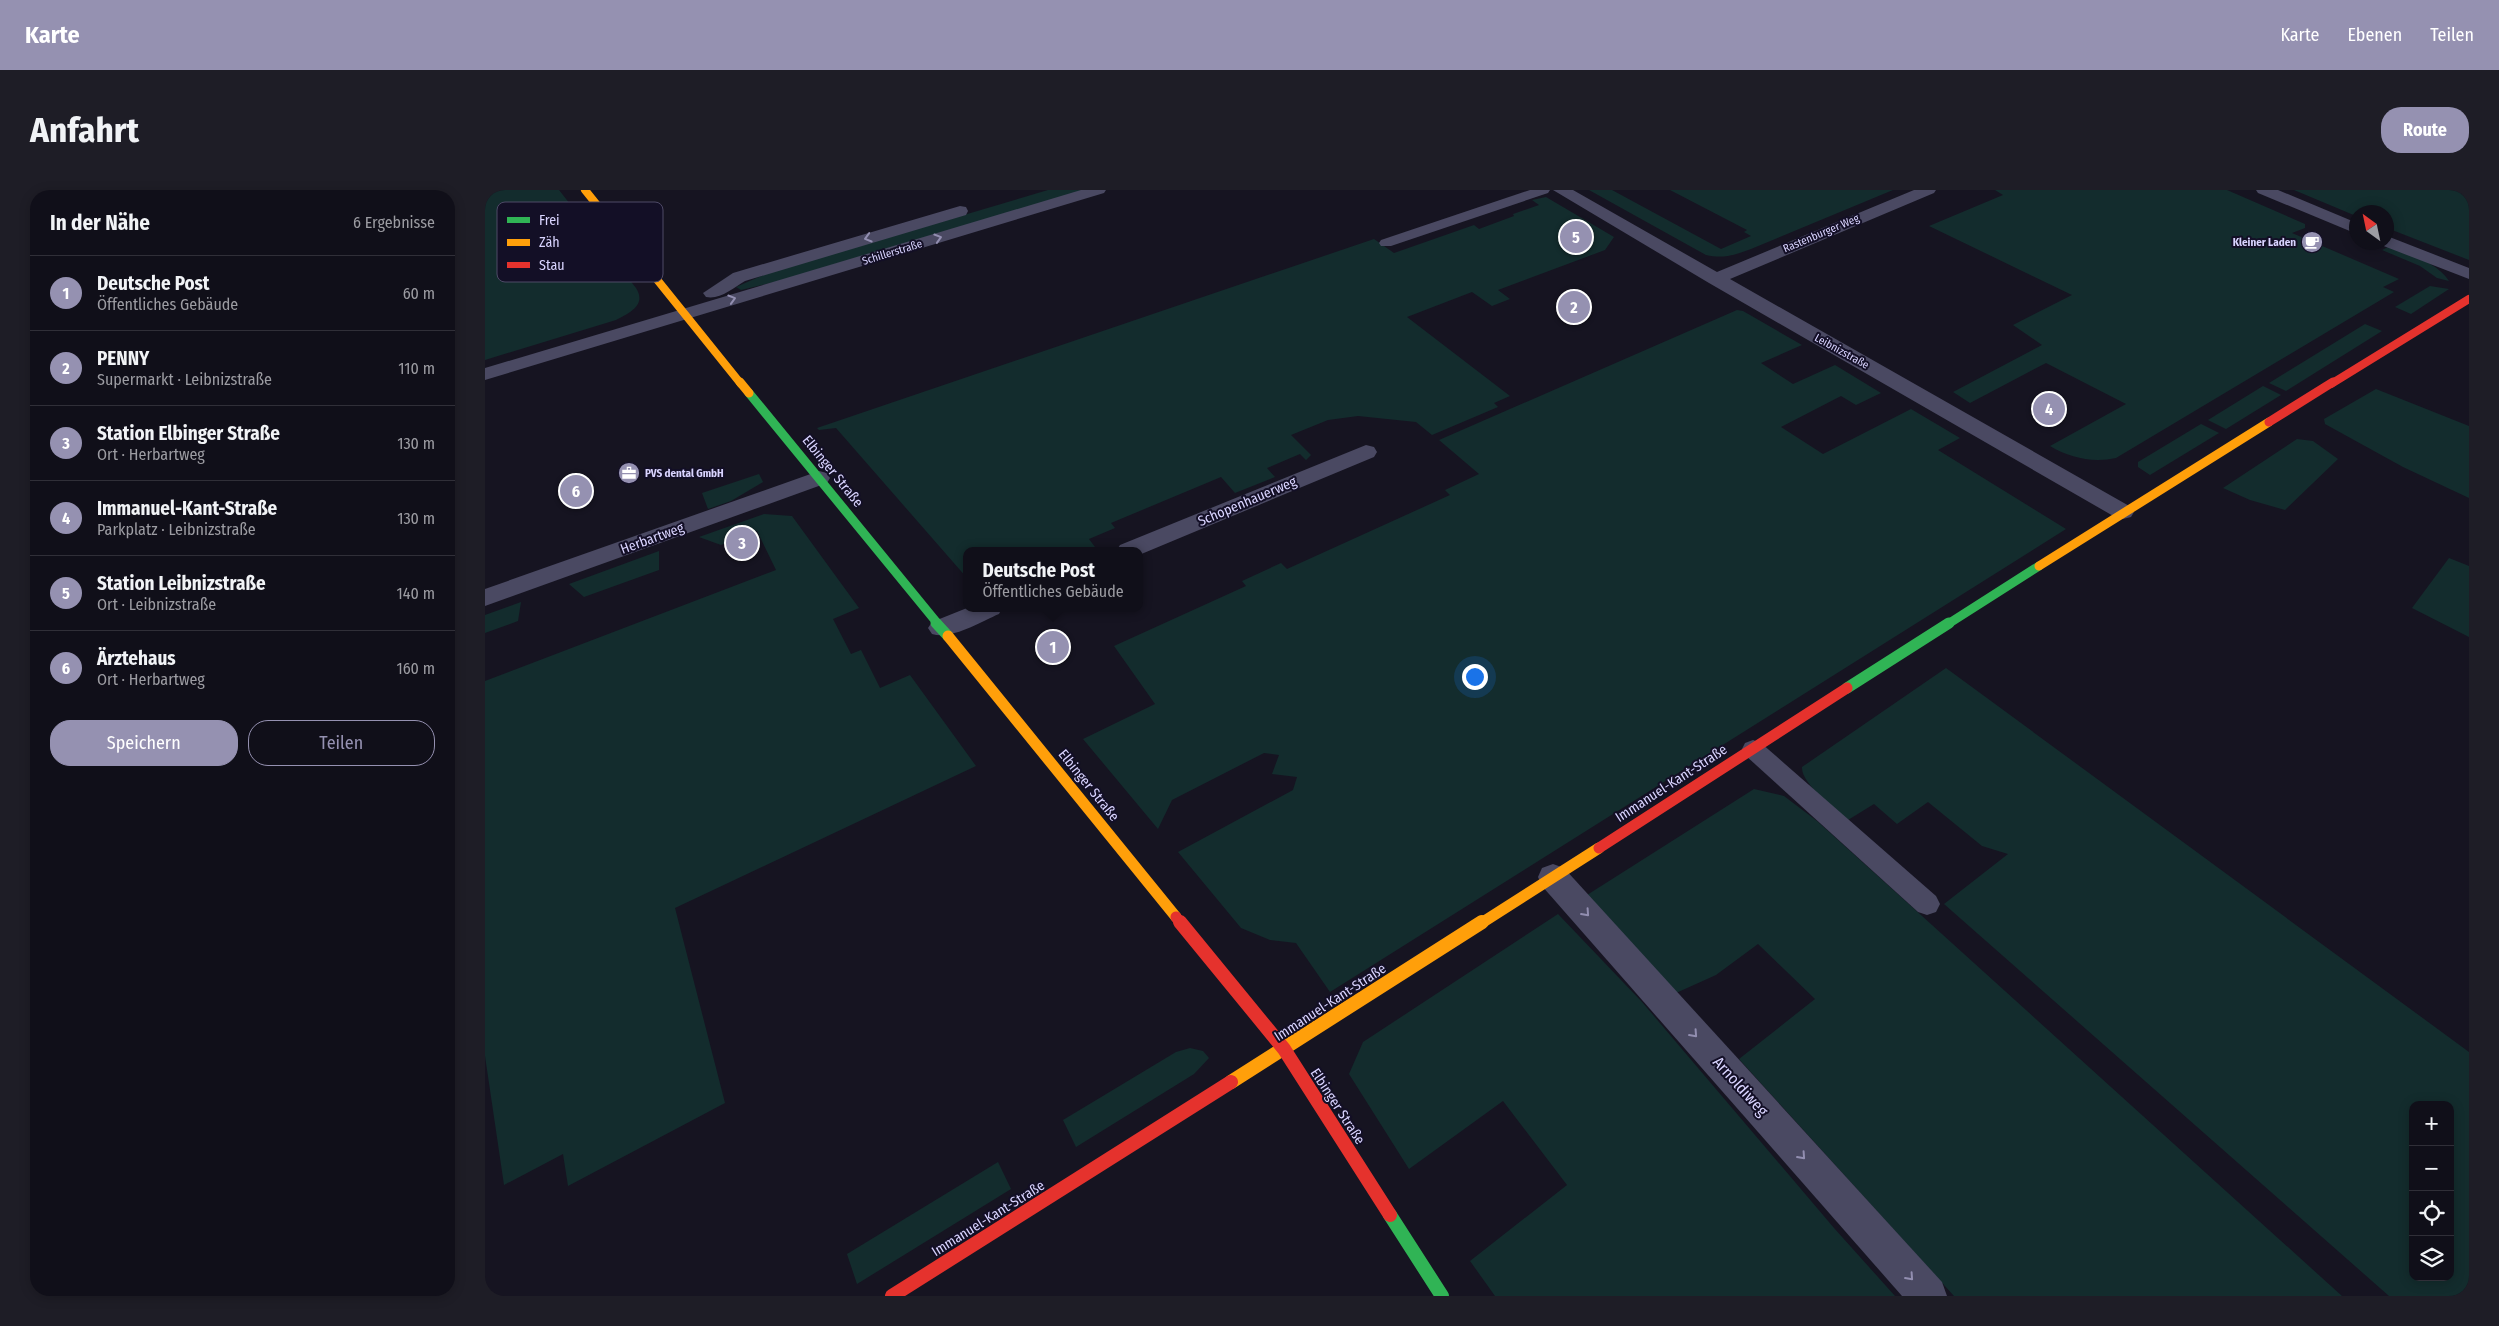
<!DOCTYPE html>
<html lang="de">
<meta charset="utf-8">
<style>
:root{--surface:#100f19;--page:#1e1d26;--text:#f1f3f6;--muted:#9c9ca2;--line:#302f38;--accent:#9591b1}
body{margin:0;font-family:"Fira Sans Condensed",sans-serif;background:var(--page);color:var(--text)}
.controls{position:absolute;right:15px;bottom:15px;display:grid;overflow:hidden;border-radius:10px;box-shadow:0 2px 12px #0003}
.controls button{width:45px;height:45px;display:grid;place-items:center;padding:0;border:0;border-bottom:1px solid var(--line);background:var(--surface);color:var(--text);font:25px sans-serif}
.compass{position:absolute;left:1864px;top:15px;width:45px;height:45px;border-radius:50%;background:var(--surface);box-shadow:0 2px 12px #0003;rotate:327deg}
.you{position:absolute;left:989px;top:486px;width:18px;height:18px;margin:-12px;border:4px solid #fff;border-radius:50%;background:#1a73e8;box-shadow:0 0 0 8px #1a73e833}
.badge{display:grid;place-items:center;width:32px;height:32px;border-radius:50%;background:var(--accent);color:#fff;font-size:16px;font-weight:700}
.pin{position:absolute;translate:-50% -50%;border:2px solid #fff;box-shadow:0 1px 5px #0006}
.popup{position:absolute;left:478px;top:357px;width:180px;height:65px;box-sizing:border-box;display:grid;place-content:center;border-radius:10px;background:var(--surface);filter:drop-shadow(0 1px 4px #0005);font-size:16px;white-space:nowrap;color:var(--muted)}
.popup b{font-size:19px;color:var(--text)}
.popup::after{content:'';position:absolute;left:50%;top:100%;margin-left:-10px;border:10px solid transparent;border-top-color:var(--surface)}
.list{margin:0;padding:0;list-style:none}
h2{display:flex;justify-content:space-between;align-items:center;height:65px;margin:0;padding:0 20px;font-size:21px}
h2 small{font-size:16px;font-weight:400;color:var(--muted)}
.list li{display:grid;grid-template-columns:32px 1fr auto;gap:15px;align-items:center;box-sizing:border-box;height:75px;padding:0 20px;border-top:1px solid var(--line)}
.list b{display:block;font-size:19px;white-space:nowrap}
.list p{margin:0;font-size:16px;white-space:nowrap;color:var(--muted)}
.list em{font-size:16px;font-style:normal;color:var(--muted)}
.actions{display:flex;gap:10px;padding:15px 20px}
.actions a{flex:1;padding:11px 0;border:1px solid var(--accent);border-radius:20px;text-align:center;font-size:18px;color:var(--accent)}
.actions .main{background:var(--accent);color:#fff}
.icon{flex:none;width:28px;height:28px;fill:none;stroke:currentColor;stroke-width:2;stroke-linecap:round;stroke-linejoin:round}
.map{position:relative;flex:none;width:1984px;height:1106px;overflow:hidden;border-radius:20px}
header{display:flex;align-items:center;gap:30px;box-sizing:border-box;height:70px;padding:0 25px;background:var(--accent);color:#fff}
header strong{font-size:24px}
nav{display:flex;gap:28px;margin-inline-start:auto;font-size:18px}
.intro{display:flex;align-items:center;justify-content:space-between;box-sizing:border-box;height:120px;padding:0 30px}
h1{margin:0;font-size:35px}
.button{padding:12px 22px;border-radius:20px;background:var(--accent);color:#fff;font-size:18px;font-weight:700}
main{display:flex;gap:30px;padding:0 30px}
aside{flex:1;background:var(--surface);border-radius:20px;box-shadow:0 2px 12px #0003}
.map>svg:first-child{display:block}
.green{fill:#132c2d;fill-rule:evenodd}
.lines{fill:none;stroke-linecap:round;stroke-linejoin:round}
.lane{fill:#4a4962;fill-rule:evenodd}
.street{fill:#4a4962;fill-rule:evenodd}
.fast-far2{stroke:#30b455;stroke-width:9}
.fast-far1{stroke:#30b455;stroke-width:11}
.fast{stroke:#30b455;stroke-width:14}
.slow-far3{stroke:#ff9f0a;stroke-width:8}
.slow-far2{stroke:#ff9f0a;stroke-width:9}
.slow-far1{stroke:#ff9f0a;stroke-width:11}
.slow{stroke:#ff9f0a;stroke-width:14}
.jam-far3{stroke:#e5322d;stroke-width:8}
.jam-far2{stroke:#e5322d;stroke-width:9}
.jam-far1{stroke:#e5322d;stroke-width:11}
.jam{stroke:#e5322d;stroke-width:14}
.oneway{stroke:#928eb0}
.labels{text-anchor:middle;stroke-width:4;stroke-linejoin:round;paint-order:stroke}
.far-street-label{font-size:11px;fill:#d9d4ff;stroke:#130f26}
.far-poi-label{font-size:11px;font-weight:bold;fill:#d9d4ff;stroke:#130f26;text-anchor:end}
.street-label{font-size:14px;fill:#d9d4ff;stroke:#130f26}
.near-street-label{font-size:16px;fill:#d9d4ff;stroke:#130f26}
.key{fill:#130f26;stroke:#4e4a67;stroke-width:1}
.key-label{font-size:14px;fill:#d9d4ff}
</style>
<header>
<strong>Karte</strong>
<nav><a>Karte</a><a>Ebenen</a><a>Teilen</a></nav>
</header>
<div class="intro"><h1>Anfahrt</h1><a class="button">Route</a></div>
<main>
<aside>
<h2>In der Nähe<small>6 Ergebnisse</small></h2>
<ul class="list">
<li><span class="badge">1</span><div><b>Deutsche Post</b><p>Öffentliches Gebäude</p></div><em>60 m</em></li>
<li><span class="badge">2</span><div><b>PENNY</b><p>Supermarkt · Leibnizstraße</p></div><em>110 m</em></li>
<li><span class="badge">3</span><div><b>Station Elbinger Straße</b><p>Ort · Herbartweg</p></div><em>130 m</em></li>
<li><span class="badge">4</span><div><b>Immanuel-Kant-Straße</b><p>Parkplatz · Leibnizstraße</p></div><em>130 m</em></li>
<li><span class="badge">5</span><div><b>Station Leibnizstraße</b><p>Ort · Leibnizstraße</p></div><em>140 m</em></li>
<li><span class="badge">6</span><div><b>Ärztehaus</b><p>Ort · Herbartweg</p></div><em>160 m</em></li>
</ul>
<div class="actions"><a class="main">Speichern</a><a>Teilen</a></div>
</aside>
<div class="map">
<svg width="1984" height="1106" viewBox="0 0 1984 1106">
<rect width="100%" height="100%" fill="#161421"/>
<g class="green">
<path d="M 0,0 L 74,0 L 151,98 C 162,115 144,123 131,130 L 0,170 Z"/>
<polygon points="563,0 599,0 290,92 256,100 251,97 283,83"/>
<path d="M 1104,0 L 1127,0 L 1236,59 L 1266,46 L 1259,42 L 1262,40 L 1185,0 L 1408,0 L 1266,59 C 1250,65 1238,69 1221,65 Z"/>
<path d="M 1510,0 L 1742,0 L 1820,34 L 1820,38 L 1807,43 L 1914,89 L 1898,97 L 1909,102 L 1631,268 C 1608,273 1585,268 1565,256 L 1641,214 L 1561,173 L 1485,213 L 1468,202 L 1557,155 L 1528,135 L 1587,105 L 1444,36 L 1518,5 Z"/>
<polygon points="1809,0 1984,0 1984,70 1902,38 1902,22 1872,22 1871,26"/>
<polygon points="1061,7 1129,47 1120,60 1013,100 1025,109 1007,116 987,102 922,127 1025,206 1009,213 1013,217 947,245 931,232 873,226 843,230 806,245 826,265 821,270 815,264 782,278 790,287 750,303 736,287 626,333 630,338 604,349 613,361 482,361 482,388 351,238 334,240 332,238 889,49 909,63 989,35 994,39 1029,26 1028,24 1054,15 1047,10"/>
<path d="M 1903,57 C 1924,65 1951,71 1964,91 L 1952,88 L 1935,76 L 1897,60 Z"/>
<polygon points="1945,96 1964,99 1926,124 1910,117"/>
<polygon points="1252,120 1258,121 1317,155 1276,173 1308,194 1350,175 1396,203 1371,215 1356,206 1296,237 1338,264 1426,219 1475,248 1453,260 1581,339 845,802 811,753 785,750 756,738 693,662 808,600 812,587 787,584 794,565 779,563 687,610 673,639 598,549 670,514 629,456 761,396 757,391 796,373 802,379 965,305 960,300 994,284 954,250"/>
<polygon points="1880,134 1897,141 1801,201 1784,193"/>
<polygon points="1778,196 1796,205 1741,239 1723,230"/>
<polygon points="1891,199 1984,236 1984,308 1918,277 1840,234 1839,229"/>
<polygon points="1716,234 1734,243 1665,285 1653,277 1653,272"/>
<polygon points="1812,249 1828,251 1853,269 1800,320 1765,310 1738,298"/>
<polygon points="274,284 278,292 246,311 223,319 217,303"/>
<polygon points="279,324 307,326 374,418 348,429 366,464 376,460 395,498 425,485 491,576 190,718 240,913 83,996 78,964 19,995 0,866 0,491 291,380 272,341 236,355 214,347"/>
<polygon points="174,361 174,380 99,407 84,394"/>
<polygon points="1964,368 1984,376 1984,447 1927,418"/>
<polygon points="36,412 33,431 0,443 0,425"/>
<path d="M 1461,478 L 1984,862 L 1984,1106 L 1904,1106 L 1459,714 L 1523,664 L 1497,656 L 1443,612 L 1412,634 L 1389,614 L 1363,630 C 1351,619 1316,594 1317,577 ZM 1928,915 L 1965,915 L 1965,1087 L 1928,1087 Z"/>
<polygon points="1269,599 1299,606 1332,631 1857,1106 1469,1106 1254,869 1330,809 1273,754 1231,785 1191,803 1102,705"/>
<polygon points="1073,724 1157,812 1349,1038 1410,1106 1010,1106 985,1071 1082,995 1018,911 924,979 864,884 878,852"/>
<polygon points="705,858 718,861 724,868 709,884 591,957 578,930 691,862"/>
<polygon points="513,972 526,999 372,1094 362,1064"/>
</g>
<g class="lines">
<g class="lane">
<polygon points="1045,0 1065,0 1063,3 906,56 896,56 894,53 896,50"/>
<polygon points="1268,550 1276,553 1451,706 1455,714 1451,722 1442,725 1433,722 1260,565 1257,559 1260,553"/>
</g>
<g class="street">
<polygon points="596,0 621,0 619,3 0,190 0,178"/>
<polygon points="1068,0 1088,0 1232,82 1429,0 1451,0 1449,3 1245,89 1646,317 1649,322 1646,327 1638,329 1630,327 1224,93"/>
<polygon points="1771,0 1793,0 1872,33 1872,44 1773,3"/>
<path d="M 475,16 L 481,17 L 483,21 L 481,25 L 260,91 C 248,98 235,110 221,107 L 218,103 L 248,83 Z"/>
<polygon points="1902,46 1984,78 1984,89 1896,55 1894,52 1902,52"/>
<polygon points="881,255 889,257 892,262 889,267 654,365 654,361 631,361 635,355"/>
<polygon points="334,281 342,283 345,288 342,293 0,416 0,399"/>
<path d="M 482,418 L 517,418 L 514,424 C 495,432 467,450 447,444 L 443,438 L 447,432 Z"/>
<polygon points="1068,674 1079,678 1457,1092 1462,1106 1417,1106 1057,696 1053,687 1057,678"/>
</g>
<g class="fast-far2">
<polyline points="264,203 453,434"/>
<polyline points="1463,434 1554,376"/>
</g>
<g class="fast-far1">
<polyline points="451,433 463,446"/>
<polyline points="1362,498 1464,433"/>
</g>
<polyline class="fast" points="905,1025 957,1106"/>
<polyline class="slow-far3" points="100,0 256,194"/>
<g class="slow-far2">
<polyline points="255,192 264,203"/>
<polyline points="1554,376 1784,232"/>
</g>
<g class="slow-far1">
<polyline points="463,446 691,727"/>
<polyline points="995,734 1114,658"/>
</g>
<polyline class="slow" points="746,892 997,732"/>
<polyline class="jam-far3" points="1846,194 1984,109"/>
<polyline class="jam-far2" points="1784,232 1848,192"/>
<g class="jam-far1">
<polyline points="1114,658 1362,498"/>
<polyline points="691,727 696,734"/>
</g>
<g class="jam">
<polyline points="695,732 799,859 905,1025"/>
<polyline points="407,1106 746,892"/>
</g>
</g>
<defs><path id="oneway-chevron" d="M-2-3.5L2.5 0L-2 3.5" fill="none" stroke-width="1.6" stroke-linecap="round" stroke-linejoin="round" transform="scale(1.25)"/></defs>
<g class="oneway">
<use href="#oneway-chevron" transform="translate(383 48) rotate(164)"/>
<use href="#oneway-chevron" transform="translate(453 48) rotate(-17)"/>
<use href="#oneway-chevron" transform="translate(247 109) rotate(-17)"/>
<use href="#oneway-chevron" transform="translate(1101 723) rotate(48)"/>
<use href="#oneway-chevron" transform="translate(1209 844) rotate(48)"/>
<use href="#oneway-chevron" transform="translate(1317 966) rotate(48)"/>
<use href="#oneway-chevron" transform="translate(1425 1087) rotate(48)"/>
</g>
<defs>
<g id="cafe-disc" transform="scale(1.125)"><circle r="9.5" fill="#9591b1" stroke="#130f26"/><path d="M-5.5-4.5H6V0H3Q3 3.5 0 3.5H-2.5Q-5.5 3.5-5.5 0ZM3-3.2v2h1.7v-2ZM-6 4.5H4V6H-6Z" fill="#fff"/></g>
<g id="office-disc" transform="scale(1.125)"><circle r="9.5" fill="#9591b1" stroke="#130f26"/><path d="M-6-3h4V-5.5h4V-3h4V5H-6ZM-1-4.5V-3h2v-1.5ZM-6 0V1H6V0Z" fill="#fff"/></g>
</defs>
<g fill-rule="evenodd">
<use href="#cafe-disc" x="1827" y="52"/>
<use href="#office-disc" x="144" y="283"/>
</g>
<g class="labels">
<g class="far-street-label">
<text transform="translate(1336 43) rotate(-23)" y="4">Rastenburger Weg</text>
<text transform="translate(407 62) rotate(-17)" y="4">Schillerstraße</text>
<text transform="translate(1357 161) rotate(29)" y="4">Leibnizstraße</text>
</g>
<g class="far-poi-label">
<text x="1811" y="56">Kleiner Laden</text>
<text x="160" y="287" text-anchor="start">PVS dental GmbH</text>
</g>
<g class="street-label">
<text transform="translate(348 281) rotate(51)" y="5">Elbinger Straße</text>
<text transform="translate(762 311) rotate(-23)" y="5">Schopenhauerweg</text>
<text transform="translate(167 348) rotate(-20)" y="5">Herbartweg</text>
<text transform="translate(1186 593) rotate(-33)" y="5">Immanuel-Kant-Straße</text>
<text transform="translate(604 595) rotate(51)" y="5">Elbinger Straße</text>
<text transform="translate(845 812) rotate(-33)" y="5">Immanuel-Kant-Straße</text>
<text transform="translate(853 916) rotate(57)" y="5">Elbinger Straße</text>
<text transform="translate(503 1028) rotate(-32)" y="5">Immanuel-Kant-Straße</text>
</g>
<g class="near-street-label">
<text transform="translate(1256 896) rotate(48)" y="6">Arnoldiweg</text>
</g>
</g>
<rect x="12" y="12" width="166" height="80" rx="8" class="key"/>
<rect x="22" y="27" width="23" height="6" fill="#30b455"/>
<rect x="22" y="49" width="23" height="7" fill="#ff9f0a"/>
<rect x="22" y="72" width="23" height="6" fill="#e5322d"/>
<g class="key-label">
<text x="54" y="35">Frei</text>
<text x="54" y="57">Zäh</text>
<text x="54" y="80">Stau</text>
</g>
</svg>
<div class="controls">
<button>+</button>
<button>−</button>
<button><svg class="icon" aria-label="locate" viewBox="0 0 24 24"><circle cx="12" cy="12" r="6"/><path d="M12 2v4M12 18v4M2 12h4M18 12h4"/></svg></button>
<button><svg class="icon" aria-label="layers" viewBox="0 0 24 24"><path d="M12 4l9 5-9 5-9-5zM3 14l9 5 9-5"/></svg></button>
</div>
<svg class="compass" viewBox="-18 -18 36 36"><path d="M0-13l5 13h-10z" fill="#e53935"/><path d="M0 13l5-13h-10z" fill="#9c9ca2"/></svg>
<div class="you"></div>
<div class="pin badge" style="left:568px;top:457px">1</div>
<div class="popup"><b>Deutsche Post</b>Öffentliches Gebäude</div>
<div class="pin badge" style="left:1089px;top:117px">2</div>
<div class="pin badge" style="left:257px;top:353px">3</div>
<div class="pin badge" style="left:1564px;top:219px">4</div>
<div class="pin badge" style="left:1091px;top:47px">5</div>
<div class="pin badge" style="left:91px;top:301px">6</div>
</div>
</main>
